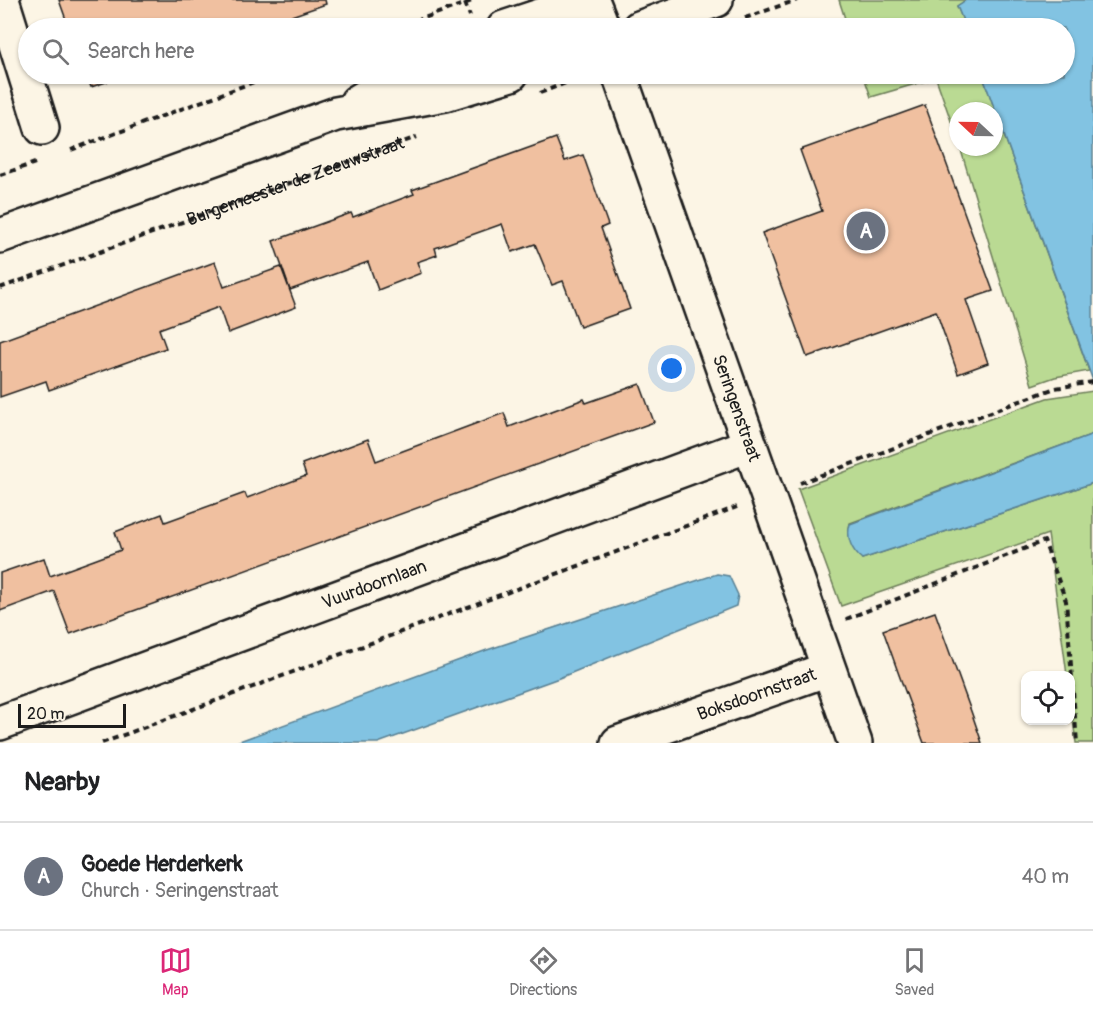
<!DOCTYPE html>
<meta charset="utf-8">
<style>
:root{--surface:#fff;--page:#f2f2f2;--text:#202124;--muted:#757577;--line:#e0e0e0;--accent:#db2777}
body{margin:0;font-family:Pangolin,sans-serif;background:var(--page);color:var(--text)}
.controls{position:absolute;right:18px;bottom:18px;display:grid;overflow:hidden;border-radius:12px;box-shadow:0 2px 4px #0004}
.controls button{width:54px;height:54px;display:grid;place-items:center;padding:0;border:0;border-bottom:2px solid var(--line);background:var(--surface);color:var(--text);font:30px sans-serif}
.compass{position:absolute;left:949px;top:102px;width:54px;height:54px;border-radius:50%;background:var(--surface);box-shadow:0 2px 4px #0004;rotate:292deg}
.scale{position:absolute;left:18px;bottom:15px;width:108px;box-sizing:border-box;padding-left:6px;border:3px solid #1c1c1c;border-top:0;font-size:16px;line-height:21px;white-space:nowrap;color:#1c1c1c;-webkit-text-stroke:4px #fcf5e5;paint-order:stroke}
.you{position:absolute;left:672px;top:369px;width:21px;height:21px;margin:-15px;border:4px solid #fff;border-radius:50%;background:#1a73e8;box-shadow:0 0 0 9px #1a73e833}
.badge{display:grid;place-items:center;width:39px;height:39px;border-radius:50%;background:var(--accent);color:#fff;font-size:20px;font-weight:700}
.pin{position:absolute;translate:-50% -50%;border:3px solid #fff;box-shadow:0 2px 6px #0006}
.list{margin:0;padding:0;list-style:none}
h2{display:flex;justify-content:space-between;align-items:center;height:78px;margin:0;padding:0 24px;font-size:26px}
h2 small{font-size:20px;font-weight:400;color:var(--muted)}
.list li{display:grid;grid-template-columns:39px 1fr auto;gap:18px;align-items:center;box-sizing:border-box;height:108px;padding:0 24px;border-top:2px solid var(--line)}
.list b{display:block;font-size:22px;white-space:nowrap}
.list p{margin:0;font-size:20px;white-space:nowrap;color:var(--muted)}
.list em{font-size:20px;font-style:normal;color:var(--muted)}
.icon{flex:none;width:33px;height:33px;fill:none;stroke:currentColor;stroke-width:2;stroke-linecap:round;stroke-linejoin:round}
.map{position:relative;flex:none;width:1093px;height:743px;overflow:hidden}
.search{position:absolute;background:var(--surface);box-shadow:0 2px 4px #0004;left:18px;right:18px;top:18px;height:66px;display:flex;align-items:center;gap:15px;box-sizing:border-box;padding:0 21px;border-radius:33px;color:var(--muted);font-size:22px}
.sheet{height:186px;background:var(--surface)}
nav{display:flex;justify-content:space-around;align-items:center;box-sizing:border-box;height:84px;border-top:2px solid var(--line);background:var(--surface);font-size:16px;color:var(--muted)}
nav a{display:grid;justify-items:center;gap:3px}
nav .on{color:var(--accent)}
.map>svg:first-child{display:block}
.green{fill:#bada93;stroke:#6b7b58;stroke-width:1.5}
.water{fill:#82c3e2;stroke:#598093;stroke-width:1.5}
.building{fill:#f0c0a0;stroke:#1c1c1c;stroke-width:1.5}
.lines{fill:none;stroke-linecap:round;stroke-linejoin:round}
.street-casing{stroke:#1c1c1c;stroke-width:38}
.secondary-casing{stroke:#1c1c1c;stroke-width:38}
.path{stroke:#1c1c1c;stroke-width:4;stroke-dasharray:6 4.5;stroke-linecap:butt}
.street{stroke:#fcf5e5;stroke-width:33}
.secondary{stroke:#fcf5e5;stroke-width:33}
.labels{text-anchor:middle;stroke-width:6;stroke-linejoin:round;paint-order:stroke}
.street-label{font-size:18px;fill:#1c1c1c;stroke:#fcf5e5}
</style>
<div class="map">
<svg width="1093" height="743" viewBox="0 0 1093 743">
<rect width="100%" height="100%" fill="#fcf5e5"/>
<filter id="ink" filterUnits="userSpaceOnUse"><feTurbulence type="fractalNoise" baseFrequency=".0167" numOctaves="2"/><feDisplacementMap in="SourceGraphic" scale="12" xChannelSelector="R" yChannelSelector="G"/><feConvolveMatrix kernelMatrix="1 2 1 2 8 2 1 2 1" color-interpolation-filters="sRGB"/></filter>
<g filter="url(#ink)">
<g class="green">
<polygon points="839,0 966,0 957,6 966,28 848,28"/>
<polygon points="863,74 982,74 1089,371 1055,377 1032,385 960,147 994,147 994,111 958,111 958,141 936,78 871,97"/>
<polygon points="1093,391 1093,434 850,523 848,533 862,559 1093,483 1093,743 1076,743 1071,704 1070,676 1067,675 1048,534 841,606 798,489 1047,398"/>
</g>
<g class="water">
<polygon points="966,0 1093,0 1093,381 982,74 1064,74 1064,28 966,28 957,6"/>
<path d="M 1093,434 L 1093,483 L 862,559 C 851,550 846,537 850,524 Z"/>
<polygon points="717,574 729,576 738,595 736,606 559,678 378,743 234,743 487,650"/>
</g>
<g class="building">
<polygon points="59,0 325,0 326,4 257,28 69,28"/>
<polygon points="86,74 130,74 91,87"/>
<polygon points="925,105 993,291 966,300 988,363 958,374 936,311 807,357 762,233 822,211 800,150"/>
<polygon points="556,138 565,161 583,155 608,225 601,228 630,309 580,327 563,281 552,285 535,244 512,252 502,224 435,248 437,255 417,262 421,273 378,290 368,262 290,290 273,241 351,213 353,217 414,194 412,190"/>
<polygon points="215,262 224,287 281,267 296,307 228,333 219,307 159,329 166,348 49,390 46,381 0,397 0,341"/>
<polygon points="640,384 654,422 70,634 54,591 0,611 0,573 44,558 50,576 94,560 121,550 115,532 162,514 165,522 245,493 247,498 306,476 302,464 368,439 376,461 504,413 509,427 584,399 586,403"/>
<polygon points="935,612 972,714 982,743 924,743 898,672 883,630"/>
</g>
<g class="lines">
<g class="street-casing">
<g id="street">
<polyline points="2,0 42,128"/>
<polyline points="592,0 603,28"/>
<path id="s2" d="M 619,74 L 855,743"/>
<path id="s3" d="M 0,723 L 749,445"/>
<path id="s4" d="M 618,743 L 828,669"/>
</g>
</g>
<g class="secondary-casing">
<g id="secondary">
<polyline points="504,28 588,0"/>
<polyline points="639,28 716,0"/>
<polyline points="357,102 404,74"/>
<polyline points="0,236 336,114 445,94 511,74"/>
</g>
</g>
<g class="path">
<polyline points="465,3 470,16"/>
<polyline points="745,18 797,0"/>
<polyline points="396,28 475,0"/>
<polyline points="540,93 586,75"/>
<polyline points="71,150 275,74"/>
<polyline points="0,175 35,163"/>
<path id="s1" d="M 0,288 L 417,137"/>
<polyline points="800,483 1055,388 1093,382"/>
<polyline points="846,619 1044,541 1066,601 1077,743"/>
<polyline points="102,743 737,507"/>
</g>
<use href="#street" class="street"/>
<use href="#secondary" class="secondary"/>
</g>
</g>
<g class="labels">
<g class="street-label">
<text dy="6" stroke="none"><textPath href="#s1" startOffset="314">Burgemeester de Zeeuwstraat</textPath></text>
<text dy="6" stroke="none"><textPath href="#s2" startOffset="354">Seringenstraat</textPath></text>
<text dy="6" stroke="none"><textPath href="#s3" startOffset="399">Vuurdoornlaan</textPath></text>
<text dy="6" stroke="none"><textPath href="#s4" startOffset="147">Boksdoornstraat</textPath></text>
</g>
</g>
</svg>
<div class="controls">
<button><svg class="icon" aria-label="locate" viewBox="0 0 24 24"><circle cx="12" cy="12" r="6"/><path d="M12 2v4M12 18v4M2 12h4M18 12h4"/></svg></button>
</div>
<svg class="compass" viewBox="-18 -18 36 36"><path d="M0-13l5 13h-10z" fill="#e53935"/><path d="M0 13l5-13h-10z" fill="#757577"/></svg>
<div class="scale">20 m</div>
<div class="you"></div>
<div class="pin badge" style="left:866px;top:231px;background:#6b7280">A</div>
<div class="search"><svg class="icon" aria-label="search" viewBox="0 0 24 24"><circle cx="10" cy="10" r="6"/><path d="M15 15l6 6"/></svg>Search here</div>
</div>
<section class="sheet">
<h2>Nearby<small></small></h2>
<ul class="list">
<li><span class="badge" style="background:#6b7280">A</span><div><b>Goede Herderkerk</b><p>Church · Seringenstraat</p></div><em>40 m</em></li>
</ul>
</section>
<nav>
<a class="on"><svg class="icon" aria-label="map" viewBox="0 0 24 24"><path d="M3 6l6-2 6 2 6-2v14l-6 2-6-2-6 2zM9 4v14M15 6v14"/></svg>Map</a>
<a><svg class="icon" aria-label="directions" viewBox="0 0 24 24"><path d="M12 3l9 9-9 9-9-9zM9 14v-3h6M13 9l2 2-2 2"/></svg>Directions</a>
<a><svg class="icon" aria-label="saved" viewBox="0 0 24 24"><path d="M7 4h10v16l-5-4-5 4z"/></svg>Saved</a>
</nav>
